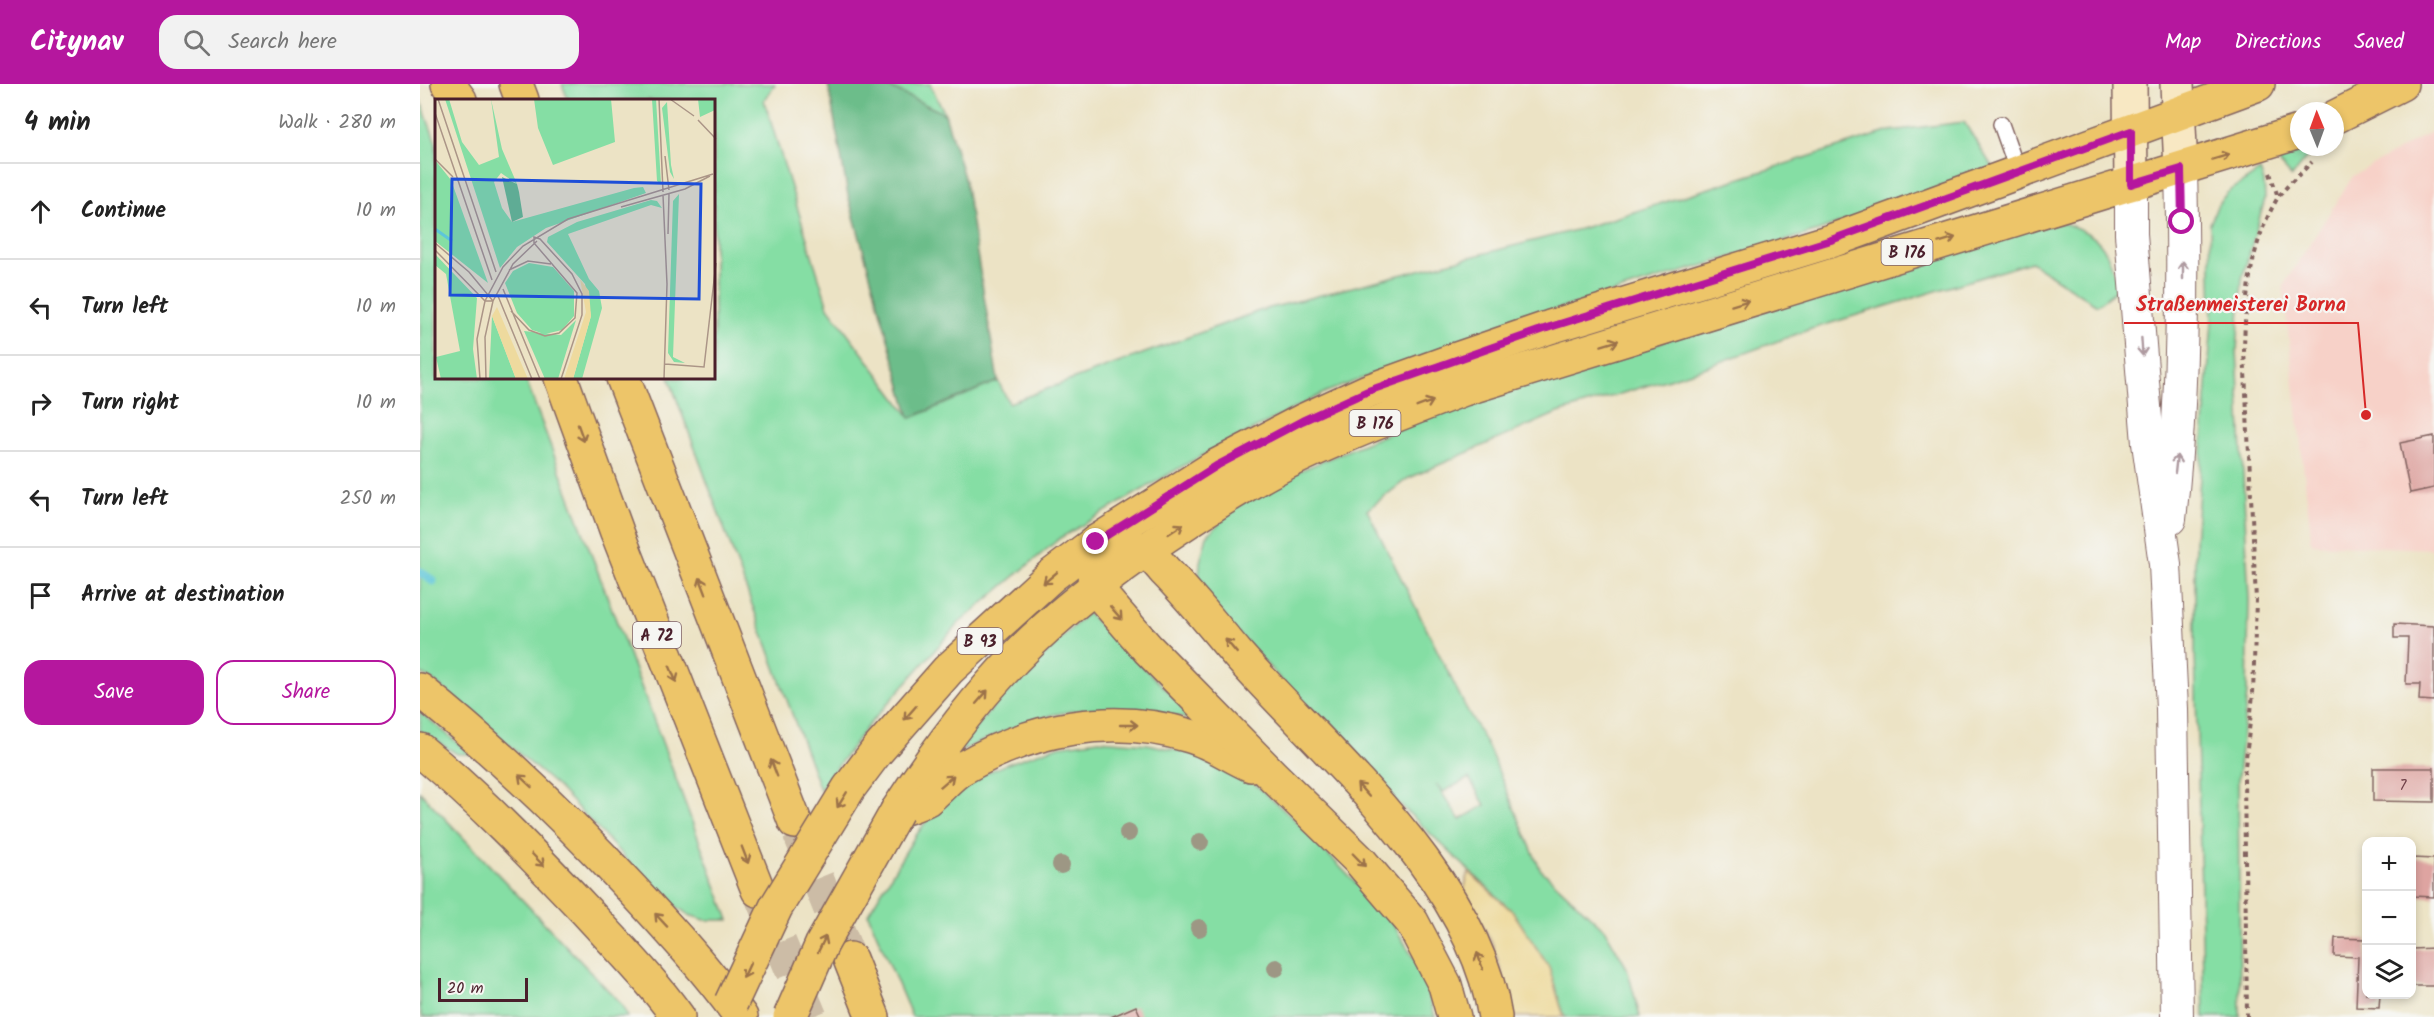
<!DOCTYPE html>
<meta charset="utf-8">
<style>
:root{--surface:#fff;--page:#f2f2f2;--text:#222;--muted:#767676;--line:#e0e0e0;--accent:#b5179e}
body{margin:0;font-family:Kalam,sans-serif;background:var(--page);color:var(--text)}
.controls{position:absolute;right:18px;bottom:18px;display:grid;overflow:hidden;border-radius:12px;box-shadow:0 3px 9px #0003}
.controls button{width:54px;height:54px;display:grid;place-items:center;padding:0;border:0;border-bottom:2px solid var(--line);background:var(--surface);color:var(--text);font:30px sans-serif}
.compass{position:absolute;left:1870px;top:18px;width:54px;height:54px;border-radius:50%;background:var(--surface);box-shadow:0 3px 9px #0003;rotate:359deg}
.scale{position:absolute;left:18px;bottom:15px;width:90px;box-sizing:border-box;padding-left:6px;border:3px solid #4a1f2b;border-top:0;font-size:16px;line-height:21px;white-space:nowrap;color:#4a1f2b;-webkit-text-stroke:4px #f6f6f2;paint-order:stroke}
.stop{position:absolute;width:18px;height:18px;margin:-14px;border:4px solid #b5179e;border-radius:50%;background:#fff}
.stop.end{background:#b5179e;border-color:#fff;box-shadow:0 2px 6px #0008}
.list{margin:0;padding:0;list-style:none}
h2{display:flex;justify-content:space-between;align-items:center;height:78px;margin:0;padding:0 24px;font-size:26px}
h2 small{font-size:20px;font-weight:400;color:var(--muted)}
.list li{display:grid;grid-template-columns:39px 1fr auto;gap:18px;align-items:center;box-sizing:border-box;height:96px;padding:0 24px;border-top:2px solid var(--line)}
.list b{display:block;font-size:22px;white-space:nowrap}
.list em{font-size:20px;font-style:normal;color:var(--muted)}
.actions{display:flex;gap:12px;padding:18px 24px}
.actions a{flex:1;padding:14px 0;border:2px solid var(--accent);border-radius:18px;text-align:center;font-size:21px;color:var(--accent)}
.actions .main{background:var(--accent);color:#fff}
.icon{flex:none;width:33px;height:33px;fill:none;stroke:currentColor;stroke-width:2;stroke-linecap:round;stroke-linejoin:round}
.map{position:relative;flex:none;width:2014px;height:933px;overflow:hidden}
header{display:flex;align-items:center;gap:36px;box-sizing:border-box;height:84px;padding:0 30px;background:var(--accent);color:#fff}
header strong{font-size:28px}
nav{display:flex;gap:33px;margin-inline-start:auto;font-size:21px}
.search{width:420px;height:54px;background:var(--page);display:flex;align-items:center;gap:15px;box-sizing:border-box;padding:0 21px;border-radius:18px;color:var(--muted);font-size:22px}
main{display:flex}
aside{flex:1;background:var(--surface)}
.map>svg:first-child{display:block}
.built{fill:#f7d1c8}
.green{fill:#85dea4;stroke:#687e68;stroke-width:1.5;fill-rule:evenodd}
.forest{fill:#6cbd8a;stroke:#5b6e5a;stroke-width:1.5}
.sand{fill:#eeda9e;stroke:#9c7c64;stroke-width:1.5}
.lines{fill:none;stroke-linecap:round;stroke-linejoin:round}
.stream{stroke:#5dc6d9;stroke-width:9}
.building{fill:#dea4a1}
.highway-tunnel{stroke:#ccbca6;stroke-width:33;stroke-dasharray:33 16;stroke-linecap:butt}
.lane-casing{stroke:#836461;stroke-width:18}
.street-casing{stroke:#836461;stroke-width:34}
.secondary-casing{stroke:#836461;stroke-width:36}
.primary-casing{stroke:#836461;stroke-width:36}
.highway-casing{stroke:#836461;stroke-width:36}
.path{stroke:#836461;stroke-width:4;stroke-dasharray:4.5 4.5;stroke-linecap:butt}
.lane{stroke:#fff;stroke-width:15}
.street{stroke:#fff;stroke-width:32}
.secondary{stroke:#f8e8c3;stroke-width:33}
.primary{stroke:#edc569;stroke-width:33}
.highway{stroke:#edc569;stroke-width:33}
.primary-bridge-casing{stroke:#836461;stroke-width:36;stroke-linecap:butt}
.primary-bridge{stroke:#edc569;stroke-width:33}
.tree{fill:#9d9784}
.oneway{stroke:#9c724a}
.oneway2{stroke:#ae9aa0}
.route{stroke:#b5179e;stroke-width:8}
.labels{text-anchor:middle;stroke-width:4.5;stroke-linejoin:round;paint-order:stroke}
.number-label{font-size:15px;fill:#6f4048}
.shield{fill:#f6f6f2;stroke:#7e6067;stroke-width:1.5}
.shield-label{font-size:16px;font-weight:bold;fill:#4a1f2b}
.inset-river{fill:none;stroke:#5dc6d9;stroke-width:3}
.inset-road{fill:none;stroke:#ab9587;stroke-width:1.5}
.view{fill:#1d4ed8;fill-opacity:0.15;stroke:#1d4ed8;stroke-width:3}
.inset-edge{fill:none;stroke:#4a1f2b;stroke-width:3}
.leader{fill:none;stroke:#d62828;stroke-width:2}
.callout-dot{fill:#d62828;stroke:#f6f6f2;stroke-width:2}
.callout-label{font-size:20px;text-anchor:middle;font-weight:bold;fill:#d62828;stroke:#f6f6f2;stroke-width:4.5;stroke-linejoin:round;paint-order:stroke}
</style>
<header>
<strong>Citynav</strong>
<div class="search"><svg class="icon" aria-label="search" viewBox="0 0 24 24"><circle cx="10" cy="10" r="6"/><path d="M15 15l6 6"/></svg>Search here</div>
<nav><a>Map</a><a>Directions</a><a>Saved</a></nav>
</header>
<main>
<aside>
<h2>4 min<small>Walk · 280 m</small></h2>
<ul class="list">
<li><svg class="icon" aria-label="ahead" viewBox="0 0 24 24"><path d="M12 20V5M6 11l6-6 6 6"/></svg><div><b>Continue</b></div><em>10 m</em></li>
<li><svg class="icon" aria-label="left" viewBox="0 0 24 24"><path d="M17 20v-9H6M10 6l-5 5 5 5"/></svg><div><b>Turn left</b></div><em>10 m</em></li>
<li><svg class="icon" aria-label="right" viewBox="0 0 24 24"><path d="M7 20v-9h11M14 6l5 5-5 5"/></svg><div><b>Turn right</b></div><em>10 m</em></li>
<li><svg class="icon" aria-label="left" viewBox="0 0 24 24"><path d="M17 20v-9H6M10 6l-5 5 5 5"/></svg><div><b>Turn left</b></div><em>250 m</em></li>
<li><svg class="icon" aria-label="arrive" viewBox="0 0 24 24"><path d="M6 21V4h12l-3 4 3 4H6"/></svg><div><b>Arrive at destination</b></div></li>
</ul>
<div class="actions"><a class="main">Save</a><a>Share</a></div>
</aside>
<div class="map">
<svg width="2014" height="933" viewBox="0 0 2014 933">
<rect width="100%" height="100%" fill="#f6f6f2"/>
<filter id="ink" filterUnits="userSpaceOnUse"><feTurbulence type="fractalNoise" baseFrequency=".0167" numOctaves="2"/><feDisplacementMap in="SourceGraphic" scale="12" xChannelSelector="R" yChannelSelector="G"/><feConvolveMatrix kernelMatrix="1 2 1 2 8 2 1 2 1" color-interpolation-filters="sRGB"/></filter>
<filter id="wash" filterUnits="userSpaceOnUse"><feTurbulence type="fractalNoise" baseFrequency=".008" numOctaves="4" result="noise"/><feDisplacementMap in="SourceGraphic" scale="24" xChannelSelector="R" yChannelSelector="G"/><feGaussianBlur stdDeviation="1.35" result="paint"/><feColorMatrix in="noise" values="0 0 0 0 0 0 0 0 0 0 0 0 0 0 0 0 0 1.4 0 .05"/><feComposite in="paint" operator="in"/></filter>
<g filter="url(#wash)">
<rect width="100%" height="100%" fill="#ece3c5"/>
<polygon class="built" points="2014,46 2014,465 1892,460 1863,202 1933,92"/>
<g class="green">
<polygon points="142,0 355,0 344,16 408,223 491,334 578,297 589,319 842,226 1160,145 1470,47 1544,38 1573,84 1398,147 1092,239 906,308 768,379 640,454 538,540 446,644 400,706 249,294 294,294 294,16 148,16"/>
<polygon points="462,0 510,0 525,30"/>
<polygon points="0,15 16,59 16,294 105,294 309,836 285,836 269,831 241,812 139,704 25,606 0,588"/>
<polygon points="1879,63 1899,63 1884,77 1872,93 1853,72"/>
<polygon points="1840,87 1844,98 1845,115 1822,195 1817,266 1829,516 1827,609 1818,692 1820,933 1784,933 1775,566 1775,458 1792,238 1790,140 1798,120 1807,109"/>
<path d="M 1643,139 C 1685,152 1686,165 1699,204 L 1677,221 L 1611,178 L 1388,246 L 1281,285 L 1135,330 L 987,395 L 947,426 L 1045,622 L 1069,665 L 1120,785 L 1185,846 L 1207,884 L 1220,933 L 1144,933 L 1129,883 L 1093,828 L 953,695 L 785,514 L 779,495 L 780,478 L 787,452 L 820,418 L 877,388 L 1016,329 L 1615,140 ZM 1049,694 L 1065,721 L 1040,736 L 1016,700 L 1023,708 Z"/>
<path d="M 667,529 L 781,639 C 733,623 667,619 618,635 C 589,644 561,658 533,670 L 579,616 Z"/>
<polygon points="0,628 51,670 37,670 0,647"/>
<polygon points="679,656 727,660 779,671 828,694 877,738 970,835 1002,888 1015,933 492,933 448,830 492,757 510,732 544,699 584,681 638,662"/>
<polygon points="0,708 201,920 208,933 2,933 0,924"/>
</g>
<polygon class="forest" points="408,0 462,0 525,30 545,97 578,297 490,334 428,111"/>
<polygon class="sand" points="1049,788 1093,828 1129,883 1144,933 1095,933 1073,861 1044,806"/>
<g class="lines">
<polyline class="stream" points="0,488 13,497"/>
</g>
<g id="blocks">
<g class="building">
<polygon points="2014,352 2014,404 1990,409 1980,359"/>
<polygon points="1974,540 2014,542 2014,617 1999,616 2000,600 1986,600 1988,554 1974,554"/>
<polygon points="1953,684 2014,684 2014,718 1953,717"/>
<polygon points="1992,774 2014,775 2014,813 1992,812"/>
<polygon points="1915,854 1946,855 1946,910 1960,910 1959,924 1936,923 1938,873 1914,872"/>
<polygon points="2014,864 2014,902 1992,902 1992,865"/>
<polygon points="716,922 721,933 691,933"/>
</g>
</g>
</g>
<g filter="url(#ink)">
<use href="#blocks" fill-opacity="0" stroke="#836461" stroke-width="1.5"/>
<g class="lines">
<g class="highway-tunnel">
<polyline points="379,749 430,875"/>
<polyline points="341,813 391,933"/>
</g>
<g class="lane-casing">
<polyline id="lane" points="1581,40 1598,88"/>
</g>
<g class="street-casing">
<g id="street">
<polyline points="1711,100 1711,150 1728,359 1745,480 1752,625 1757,933"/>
<path d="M 1750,435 C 1763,318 1764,202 1761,85"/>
</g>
</g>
<g class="secondary-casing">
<g id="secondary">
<polyline points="1710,0 1711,100"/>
<polyline points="1757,0 1761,85"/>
</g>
</g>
<g class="primary-casing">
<g id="primary">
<polyline points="1915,33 1981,0"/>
<polyline points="456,668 528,586 631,492 676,458 798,381 882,337 948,307 1034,276 1130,243 1411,157 1838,0"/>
<path d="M 477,727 C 516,667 560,607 612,557 C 659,512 712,474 767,438 C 802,415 838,392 876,374 C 931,348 988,326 1044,305 L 1879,48"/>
</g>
</g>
<g class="highway-casing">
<g id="highway">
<polyline points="28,0 40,16"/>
<polyline points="96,0 102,16"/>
<polyline points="141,294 197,448 338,806"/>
<polyline points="203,294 375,738"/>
<path d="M 0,606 C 76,667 146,734 212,805 C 251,847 288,887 321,933"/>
<path d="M 0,666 C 59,715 112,770 165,826 C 197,861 230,894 258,933"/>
<path d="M 477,727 C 487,723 498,720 507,715 C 519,706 528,693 541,685 C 610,644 692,628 770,652 C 791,658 811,672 831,681"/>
<polyline points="430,875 453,933"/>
<path d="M 1034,933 L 1025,901 L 992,838 L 940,777 L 852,691 L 728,565 L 674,503 L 676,458 C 688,460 716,461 725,467 C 732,471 739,480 744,486 C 771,513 794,543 819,572 C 909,673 1054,793 1075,933"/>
</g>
</g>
<g class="path">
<polyline points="1850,89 1858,113"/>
<path d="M 1827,933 L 1824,692 L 1833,610 L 1836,516 L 1824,266 C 1825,214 1830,161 1857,115 C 1864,104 1882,88 1892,78"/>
</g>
<use href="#lane" class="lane"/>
<use href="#street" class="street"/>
<use href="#secondary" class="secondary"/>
<use href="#primary" class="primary"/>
<use href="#highway" class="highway"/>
<g class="primary-bridge-casing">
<g id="primary-bridge">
<polyline points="311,919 356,823 429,704 456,668"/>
<polyline points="370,933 402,860 477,727"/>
</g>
</g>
<use href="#primary-bridge" class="primary-bridge"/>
</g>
<g class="tree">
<circle cx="708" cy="749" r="9"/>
<circle cx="780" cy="758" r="9"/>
<circle cx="641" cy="781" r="9"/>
<circle cx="779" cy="844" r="9"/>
<circle cx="856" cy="884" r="9"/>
</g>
<defs><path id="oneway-shaft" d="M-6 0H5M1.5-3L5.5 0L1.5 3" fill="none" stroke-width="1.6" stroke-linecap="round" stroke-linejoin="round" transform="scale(1.5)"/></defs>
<g class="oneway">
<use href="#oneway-shaft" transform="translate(1801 73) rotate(-17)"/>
<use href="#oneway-shaft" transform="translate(1527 156) rotate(-17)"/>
<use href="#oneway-shaft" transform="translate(1320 219) rotate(-17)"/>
<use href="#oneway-shaft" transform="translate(1190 259) rotate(-17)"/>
<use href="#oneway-shaft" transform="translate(1005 320) rotate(-21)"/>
<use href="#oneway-shaft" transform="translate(161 349) rotate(70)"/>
<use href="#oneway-shaft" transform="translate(756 445) rotate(-33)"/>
<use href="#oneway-shaft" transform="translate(630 494) rotate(140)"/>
<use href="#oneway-shaft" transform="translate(283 502) rotate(-111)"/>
<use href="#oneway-shaft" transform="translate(696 529) rotate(49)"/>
<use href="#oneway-shaft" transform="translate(811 562) rotate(-130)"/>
<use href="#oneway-shaft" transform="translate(253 590) rotate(68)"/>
<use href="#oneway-shaft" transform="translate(562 613) rotate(-49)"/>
<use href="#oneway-shaft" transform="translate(490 629) rotate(131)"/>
<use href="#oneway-shaft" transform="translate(709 641)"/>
<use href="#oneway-shaft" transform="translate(354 684) rotate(-111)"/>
<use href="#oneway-shaft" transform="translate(105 697) rotate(-137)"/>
<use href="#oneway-shaft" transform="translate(527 697) rotate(-41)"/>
<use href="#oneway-shaft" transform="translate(943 706) rotate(-132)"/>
<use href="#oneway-shaft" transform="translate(422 716) rotate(122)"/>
<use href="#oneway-shaft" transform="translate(325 771) rotate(69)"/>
<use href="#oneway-shaft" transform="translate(118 776) rotate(46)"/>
<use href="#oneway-shaft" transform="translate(939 776) rotate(46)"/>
<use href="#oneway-shaft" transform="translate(241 836) rotate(-133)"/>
<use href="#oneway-shaft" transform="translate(402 860) rotate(-64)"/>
<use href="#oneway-shaft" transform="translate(1060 877) rotate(-109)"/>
<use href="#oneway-shaft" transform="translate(327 886) rotate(115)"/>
</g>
<g class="oneway2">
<use href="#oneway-shaft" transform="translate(1763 186) rotate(-90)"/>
<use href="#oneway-shaft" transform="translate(1722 263) rotate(86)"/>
<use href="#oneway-shaft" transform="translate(1756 380) rotate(-84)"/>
</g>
</g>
<g class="lines" filter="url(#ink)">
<polyline class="route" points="676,458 798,381 882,337 948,307 1130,243 1411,156 1711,47 1711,100 1761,85 1762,138"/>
</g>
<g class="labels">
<g class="number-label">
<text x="1983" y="706">7</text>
</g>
<g class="shield">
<rect x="1461.5" y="155" width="51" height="26" rx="4.5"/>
<rect x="929.5" y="326" width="51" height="26" rx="4.5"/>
<rect x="213" y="538" width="48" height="26" rx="4.5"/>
<rect x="537.5" y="544" width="45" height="26" rx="4.5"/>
</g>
<g class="shield-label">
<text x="1487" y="174">B 176</text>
<text x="955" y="345">B 176</text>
<text x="237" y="557">A 72</text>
<text x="560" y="563">B 93</text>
</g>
</g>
<g transform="translate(15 15)">
<rect width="280" height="280" fill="#ece3c5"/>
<path d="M 10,0 L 14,0 L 27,43 L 44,66 L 64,58 L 56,0 L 67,50 L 82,85 L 66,74 L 59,83 L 67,109 L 77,123 L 199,89 L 208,88 L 211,94 L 111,129 L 82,148 L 65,169 ZM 99,0 L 176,0 L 180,43 L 118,66 L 103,29 ZM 217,0 L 221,0 L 226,85 L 222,82 ZM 263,0 L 280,0 L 280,11 L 265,18 ZM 232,3 L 236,66 L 239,80 L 235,73 L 227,9 ZM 0,61 L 16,81 L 53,184 L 0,142 ZM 244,95 L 238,258 L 250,264 L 239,263 L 233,254 L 238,102 ZM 216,101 L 222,102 L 227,109 L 216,106 L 133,135 L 154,180 L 164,192 L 167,209 L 147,280 L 138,280 L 156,217 L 150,185 L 112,143 L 113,138 L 142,123 ZM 0,155 L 42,199 L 38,250 L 42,280 L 6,280 L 1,258 L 25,252 L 11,175 L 0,166 ZM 94,164 L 118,168 L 139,192 L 139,217 L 127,231 L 110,235 L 97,231 L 82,214 L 70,184 L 78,172 ZM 57,217 L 81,280 L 54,280 ZM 141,221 L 123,280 L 110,280 L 89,232 L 126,236 Z" fill="#85dea4"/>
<path d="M 67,78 L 82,85 L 84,93 L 88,118 L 77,123 Z" fill="#6cbd8a"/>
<path d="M 145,180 L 154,192 L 156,217 L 138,280 L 129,280 L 151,213 ZM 62,208 L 93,280 L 81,280 L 57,217 Z" fill="#eeda9e"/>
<path class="inset-river" d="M 0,130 L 17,142"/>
<path class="inset-road" d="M 3,0 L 61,173M 224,0 L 228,93M 235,0 L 259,17M 0,14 L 57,181M 263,21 L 281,40M 230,57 L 234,91M 0,60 L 18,78M 228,96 L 232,185 L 229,280M 186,108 L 250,90 L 275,77M 233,135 L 234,95M 0,144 L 34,173 L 58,202M 0,151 L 50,202 L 58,202M 74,171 L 93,162 L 116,165M 68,190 L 105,280M 63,197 L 97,280M 76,212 L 94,231 L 110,237 L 124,234 L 140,219 L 142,194 L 99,144 L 99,138 L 105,140 L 137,175 L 147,195 L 147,216 L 126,280M 230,265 L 269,268 L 281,164M 45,280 L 42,240 L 50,202 L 68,168 L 88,147 L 133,120 L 278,75M 51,280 L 50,238 L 58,202 L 78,165 L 102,142"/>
<path class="view" d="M 17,80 L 266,85 L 264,200 L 15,196 Z"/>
<rect width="280" height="280" class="inset-edge"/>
</g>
<path class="leader" d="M1946 331L1938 239H1704"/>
<circle class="callout-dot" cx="1946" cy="331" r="6"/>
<g class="callout-label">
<text x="1821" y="227">Straßenmeisterei Borna</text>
</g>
</svg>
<div class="controls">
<button>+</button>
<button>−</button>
<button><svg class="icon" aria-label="layers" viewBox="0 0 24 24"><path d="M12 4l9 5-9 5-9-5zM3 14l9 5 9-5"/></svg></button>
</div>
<svg class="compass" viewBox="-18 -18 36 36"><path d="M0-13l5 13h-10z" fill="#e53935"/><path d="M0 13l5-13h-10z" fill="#767676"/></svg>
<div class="scale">20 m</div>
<div class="stop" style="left:1762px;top:138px"></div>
<div class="stop end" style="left:676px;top:458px"></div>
</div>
</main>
